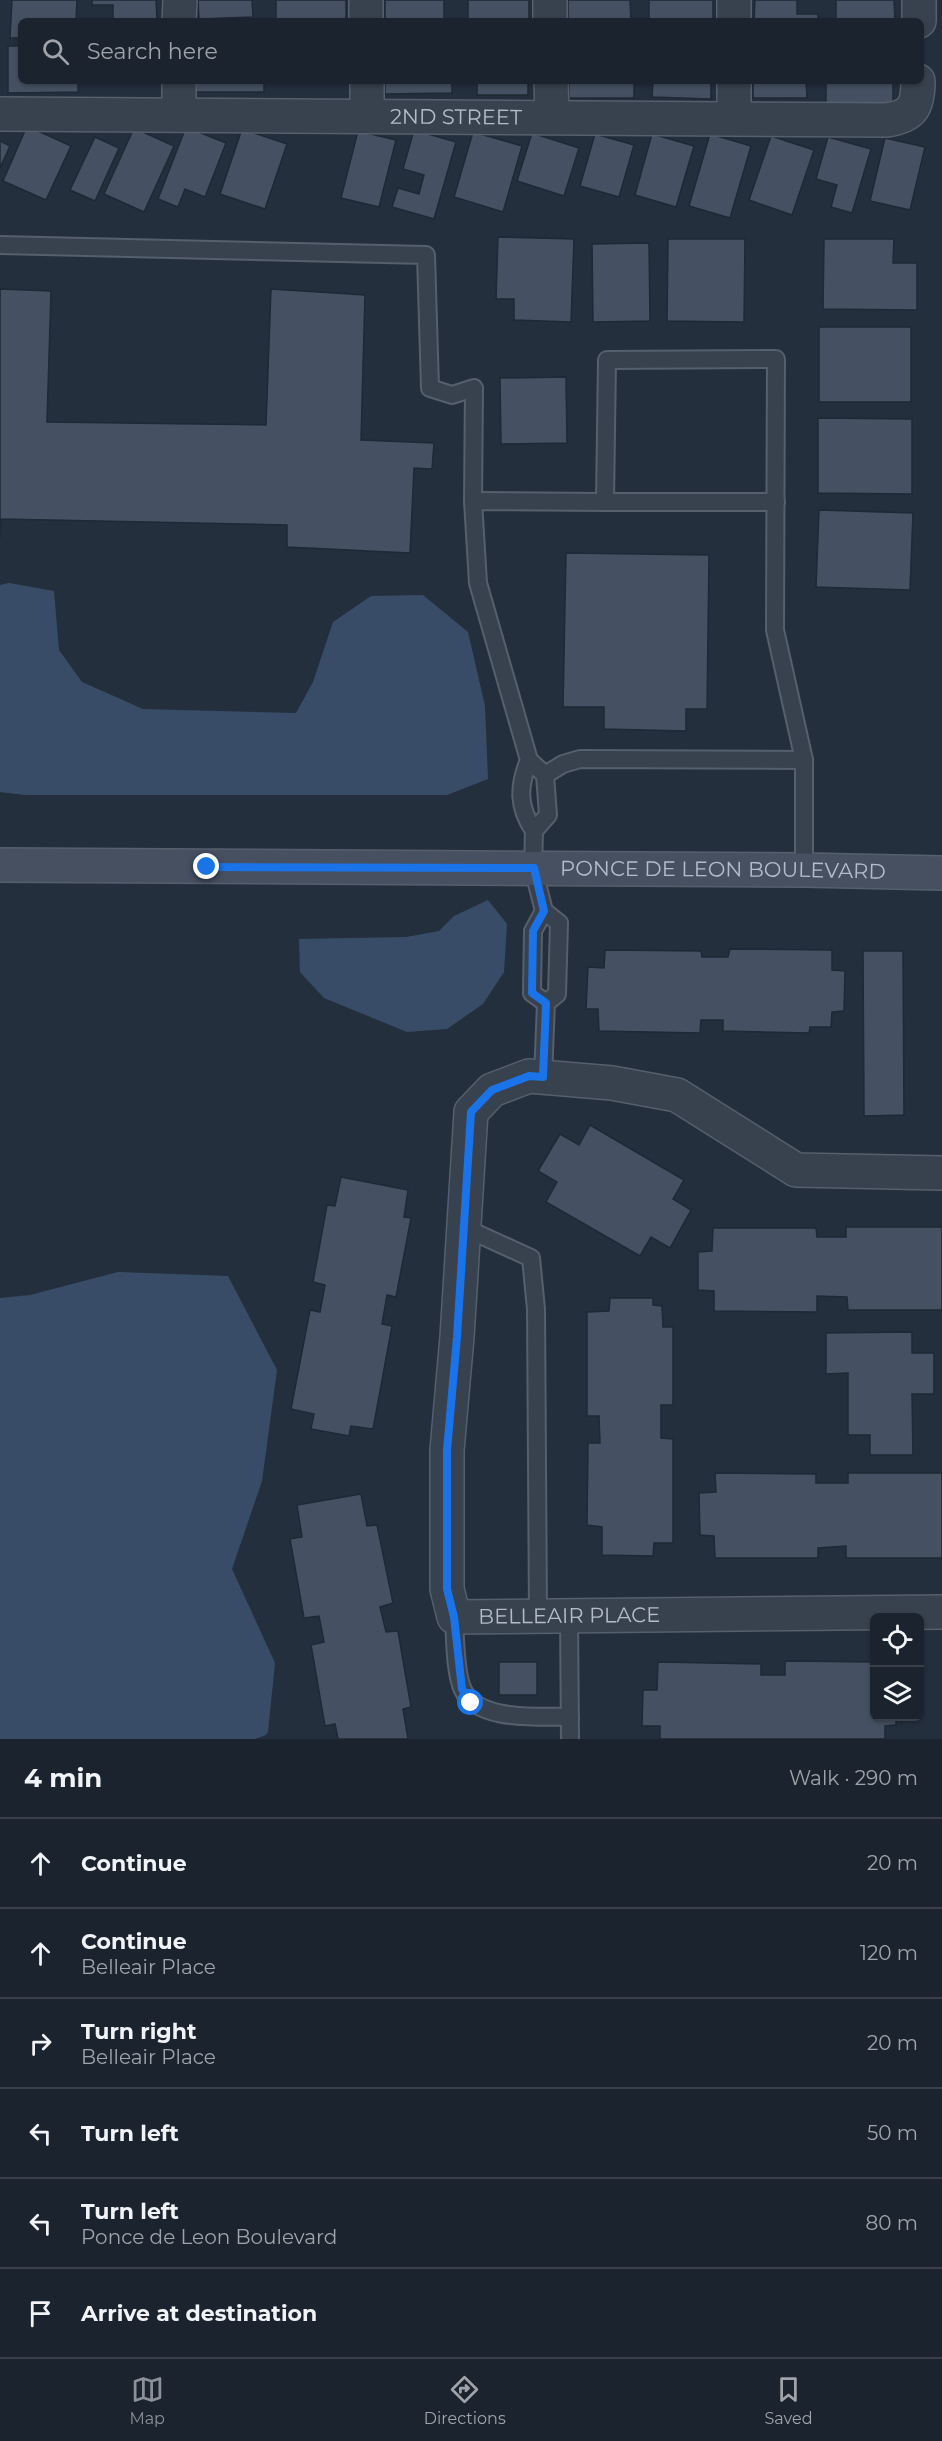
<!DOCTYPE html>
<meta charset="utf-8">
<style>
:root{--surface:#1b232e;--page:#282f3a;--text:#f1f3f6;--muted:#a0a4aa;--line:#39404a;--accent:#8c9099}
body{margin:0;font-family:Montserrat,sans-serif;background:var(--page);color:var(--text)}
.controls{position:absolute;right:18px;bottom:18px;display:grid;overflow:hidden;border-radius:9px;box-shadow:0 2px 4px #0004}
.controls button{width:54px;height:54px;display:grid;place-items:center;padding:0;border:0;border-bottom:2px solid var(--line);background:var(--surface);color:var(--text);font:30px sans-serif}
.stop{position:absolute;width:18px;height:18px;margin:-14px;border:4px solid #1a73e8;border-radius:50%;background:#fff}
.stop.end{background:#1a73e8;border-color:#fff;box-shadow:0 2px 6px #0008}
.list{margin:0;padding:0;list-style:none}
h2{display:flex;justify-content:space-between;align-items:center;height:78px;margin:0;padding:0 24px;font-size:26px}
h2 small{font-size:20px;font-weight:400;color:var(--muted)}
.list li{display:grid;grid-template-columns:39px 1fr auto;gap:18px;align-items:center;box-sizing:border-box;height:90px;padding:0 24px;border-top:2px solid var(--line)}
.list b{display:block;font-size:22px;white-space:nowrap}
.list p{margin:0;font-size:20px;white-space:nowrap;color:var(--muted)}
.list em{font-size:20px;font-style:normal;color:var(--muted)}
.icon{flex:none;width:33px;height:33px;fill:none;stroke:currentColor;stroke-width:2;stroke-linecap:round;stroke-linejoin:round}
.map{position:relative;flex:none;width:942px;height:1739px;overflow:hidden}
.search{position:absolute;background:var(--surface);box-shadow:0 2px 4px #0004;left:18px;right:18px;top:18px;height:66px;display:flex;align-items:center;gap:15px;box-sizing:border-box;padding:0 21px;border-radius:9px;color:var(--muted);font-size:22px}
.sheet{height:618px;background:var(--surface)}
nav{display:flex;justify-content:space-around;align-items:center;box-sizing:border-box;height:84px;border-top:2px solid var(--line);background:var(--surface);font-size:16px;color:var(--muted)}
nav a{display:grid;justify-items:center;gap:3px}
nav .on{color:var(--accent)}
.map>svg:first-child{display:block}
.water{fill:#394c67}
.building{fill:#455162;stroke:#1f2835;stroke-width:1.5}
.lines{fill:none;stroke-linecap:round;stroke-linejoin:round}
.lane-casing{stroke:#565f6c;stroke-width:20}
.street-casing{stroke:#565f6c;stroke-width:36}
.secondary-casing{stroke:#565f6c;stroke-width:36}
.lane{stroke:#38414e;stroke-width:16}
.street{stroke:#38414e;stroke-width:33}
.secondary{stroke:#465061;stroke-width:33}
.route{stroke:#1a73e8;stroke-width:8}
.labels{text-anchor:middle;stroke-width:6;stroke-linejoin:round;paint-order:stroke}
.street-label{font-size:21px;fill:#b4bcc9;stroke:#1d2633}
</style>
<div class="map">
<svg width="942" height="1739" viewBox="0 0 942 1739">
<rect width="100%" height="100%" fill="#242f3e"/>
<g class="water">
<polygon points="9,583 54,591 59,650 82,682 143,709 296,713 313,682 333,622 371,596 423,595 468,632 485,706 488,779 447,795 25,795 0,792 0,585"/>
<polygon points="488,900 507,924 504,972 483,1004 447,1029 407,1032 324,998 300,972 299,939 406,937 439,931 454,916"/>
<polygon points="118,1272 228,1276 277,1370 262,1481 232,1569 275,1663 268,1732 266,1735 255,1739 0,1739 0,1298 30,1295"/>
</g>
<g class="building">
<polygon points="12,0 77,0 76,21 21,21 21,38 10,38"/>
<polygon points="92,0 156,0 157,21 113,21 113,5 92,5"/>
<polygon points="198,0 252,0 253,17 199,19"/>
<rect x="276" y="0" width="70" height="21"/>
<rect x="385" y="0" width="59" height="21"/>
<rect x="468" y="0" width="61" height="21"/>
<polygon points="568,0 630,0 631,21 568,21"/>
<rect x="649" y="0" width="64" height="21"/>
<polygon points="755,0 797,0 797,14 818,14 818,21 754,21"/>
<polygon points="836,0 894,0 895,21 836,21"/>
<polygon points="8,46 21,46 21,81 78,81 78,92 8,93"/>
<rect x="196" y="81" width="68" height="11"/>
<polygon points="385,81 452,81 452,93 385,94"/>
<rect x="477" y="81" width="51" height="14"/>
<rect x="569" y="81" width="65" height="17"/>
<polygon points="653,81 711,81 711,99 652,97"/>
<polygon points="753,81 806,81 807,98 753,98"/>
<rect x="826" y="81" width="67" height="22"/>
<polygon points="27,126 71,146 46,200 3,181"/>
<polygon points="186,127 226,143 205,197 185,189 178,207 158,199"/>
<polygon points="134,128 174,146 144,212 104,194"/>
<polygon points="242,129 287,144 265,209 220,194"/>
<polygon points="414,130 456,142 434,219 392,207 398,188 419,194 424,175 403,169"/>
<polygon points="358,131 396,140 379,207 341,198"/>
<polygon points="473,132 522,146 503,212 454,197"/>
<polygon points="532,133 579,148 564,196 517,181"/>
<polygon points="595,134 634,145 619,197 580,186"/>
<polygon points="652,134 694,146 676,207 635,195"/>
<polygon points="710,134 751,146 730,218 689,206"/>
<polygon points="771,136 814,150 792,215 749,200"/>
<polygon points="95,137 119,148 95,201 70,190"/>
<polygon points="828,137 871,149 852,213 831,207 837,185 816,179"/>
<polygon points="885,138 925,147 910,210 870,201"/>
<polygon points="0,141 10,146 0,168"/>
<polygon points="498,237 574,239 571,322 514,320 514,299 496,299"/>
<polygon points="668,239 745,239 744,322 667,321"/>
<polygon points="824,239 894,239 893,263 917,263 917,310 823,309"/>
<polygon points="649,243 650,321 593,322 592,244"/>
<polygon points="0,289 51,291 47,422 266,425 271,289 365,295 361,440 434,443 432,469 414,468 410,553 287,547 287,525 1,519 0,538"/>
<rect x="819" y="327" width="92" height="75"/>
<polygon points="566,377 567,443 501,444 500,378"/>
<polygon points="818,418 912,419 912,494 818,493"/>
<polygon points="819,510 913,513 910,590 816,587"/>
<polygon points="566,553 709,555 707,709 686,709 686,731 604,729 604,707 563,707"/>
<polygon points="730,949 832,950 832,970 845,971 844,1011 832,1012 831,1027 810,1027 809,1033 723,1031 723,1020 701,1020 700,1033 599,1031 598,1009 586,1009 588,967 604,968 605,950 701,951 702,957 728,957"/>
<polygon points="863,951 903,951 904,1115 864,1116"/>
<polygon points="590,1125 684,1180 673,1199 691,1210 670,1248 651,1237 640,1256 546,1202 557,1182 538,1171 560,1134 579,1145"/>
<polygon points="341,1177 408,1190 404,1217 411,1218 396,1297 387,1295 382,1324 392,1326 373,1429 351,1426 349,1436 311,1429 314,1414 291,1409 310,1310 320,1312 325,1285 313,1282 327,1205 335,1206"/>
<polygon points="846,1227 942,1227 942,1310 848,1310 847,1297 817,1296 817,1312 714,1311 714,1291 698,1290 698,1252 712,1251 713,1228 816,1228 817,1237 846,1237"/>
<polygon points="610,1298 653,1298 653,1305 662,1306 663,1327 673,1327 673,1405 661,1405 661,1438 673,1439 673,1543 654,1543 653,1556 602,1555 602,1527 587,1525 588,1443 600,1443 599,1416 587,1416 587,1312 609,1311"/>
<polygon points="912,1332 912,1353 934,1353 934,1394 912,1394 913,1455 870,1455 870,1435 848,1435 848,1373 826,1374 826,1333"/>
<polygon points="715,1473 816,1474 816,1483 848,1483 848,1473 942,1473 942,1558 846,1558 846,1546 818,1548 818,1558 715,1558 714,1536 700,1535 699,1493 716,1492"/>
<polygon points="361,1494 367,1526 377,1525 393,1603 380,1607 386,1632 398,1631 411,1707 403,1709 408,1739 338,1739 335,1724 325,1726 311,1645 324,1642 319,1616 304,1618 290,1539 302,1537 297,1505"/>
<polygon points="785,1661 874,1662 874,1716 896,1716 896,1725 885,1726 885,1739 660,1739 660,1726 642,1726 643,1690 657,1690 658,1662 761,1664 761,1675 785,1675"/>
<rect x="499" y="1662" width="38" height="33"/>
</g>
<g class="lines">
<g class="lane-casing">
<g id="lane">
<polyline points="0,245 426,255 430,388 452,395 474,388 473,501"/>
<polyline points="605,502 776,502"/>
<path d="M 529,760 C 518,787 518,807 534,831 L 548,815 L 545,775 L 529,760 L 478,583 L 473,501 L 605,502 L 607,360 L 776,359 L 775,630 L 804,760 L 804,870"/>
<polyline points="545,775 563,764 580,759 804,760"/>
<polyline points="534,831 533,868 544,911 559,923 557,994 546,1003 543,1077"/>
<polyline points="544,911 533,931 532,993 546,1003"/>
<polyline points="463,1227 531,1258 536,1309 538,1616"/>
<polyline points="569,1616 570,1739"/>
<path d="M 454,1617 C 455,1636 455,1674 463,1690 C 478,1722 539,1716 570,1717"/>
</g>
</g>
<g class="street-casing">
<g id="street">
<polyline points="366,0 366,21"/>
<polyline points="550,0 550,21"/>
<polyline points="734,0 734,21"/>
<polyline points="179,21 180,0"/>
<polyline points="919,21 919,0"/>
<polyline points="367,81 367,116"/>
<polyline points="551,81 552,117"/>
<polyline points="734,81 734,118"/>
<path id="s1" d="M 0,114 L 887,120 C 913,116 918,106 918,81"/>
<polyline points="179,115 179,81"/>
<path id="s2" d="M 942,1173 L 796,1170 L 677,1095 L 612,1083 L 529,1076 L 492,1090 L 471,1112 L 457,1337 L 447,1450 L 447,1589 L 454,1617 L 942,1612"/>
</g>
</g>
<g class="secondary-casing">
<g id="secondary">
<path id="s3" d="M 0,865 L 804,870 L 942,873"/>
</g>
</g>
<use href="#lane" class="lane"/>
<use href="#street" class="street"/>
<use href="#secondary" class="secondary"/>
</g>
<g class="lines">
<polyline class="route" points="207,867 534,868 544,911 533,931 532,993 546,1003 543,1077 529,1076 492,1090 471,1112 457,1337 447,1450 447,1589 454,1617 462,1689 471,1703"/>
</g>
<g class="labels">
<g class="street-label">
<text dy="7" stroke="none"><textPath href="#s1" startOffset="456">2ND STREET</textPath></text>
<text dy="7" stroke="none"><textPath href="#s3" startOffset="723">PONCE DE LEON BOULEVARD</textPath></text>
<text dy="7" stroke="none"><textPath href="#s2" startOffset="1128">BELLEAIR PLACE</textPath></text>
</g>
</g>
</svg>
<div class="controls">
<button><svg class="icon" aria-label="locate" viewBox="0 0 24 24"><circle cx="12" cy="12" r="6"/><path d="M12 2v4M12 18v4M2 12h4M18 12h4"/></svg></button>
<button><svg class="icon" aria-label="layers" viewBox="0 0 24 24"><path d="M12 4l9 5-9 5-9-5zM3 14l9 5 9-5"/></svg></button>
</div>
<div class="stop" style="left:471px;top:1703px"></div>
<div class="stop end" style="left:207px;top:867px"></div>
<div class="search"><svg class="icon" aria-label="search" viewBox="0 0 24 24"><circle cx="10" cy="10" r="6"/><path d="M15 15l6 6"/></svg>Search here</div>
</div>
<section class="sheet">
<h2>4 min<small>Walk · 290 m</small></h2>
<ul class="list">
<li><svg class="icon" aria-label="ahead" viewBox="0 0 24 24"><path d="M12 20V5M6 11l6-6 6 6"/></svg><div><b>Continue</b></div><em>20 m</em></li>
<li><svg class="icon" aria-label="ahead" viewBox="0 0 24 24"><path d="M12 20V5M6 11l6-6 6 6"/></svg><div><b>Continue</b><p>Belleair Place</p></div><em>120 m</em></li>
<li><svg class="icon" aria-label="right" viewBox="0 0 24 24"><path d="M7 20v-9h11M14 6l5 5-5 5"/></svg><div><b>Turn right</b><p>Belleair Place</p></div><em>20 m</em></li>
<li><svg class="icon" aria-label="left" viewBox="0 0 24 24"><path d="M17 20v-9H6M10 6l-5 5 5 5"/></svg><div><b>Turn left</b></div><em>50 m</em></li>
<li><svg class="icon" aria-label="left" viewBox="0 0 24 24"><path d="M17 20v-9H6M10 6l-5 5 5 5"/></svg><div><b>Turn left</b><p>Ponce de Leon Boulevard</p></div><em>80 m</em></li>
<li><svg class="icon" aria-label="arrive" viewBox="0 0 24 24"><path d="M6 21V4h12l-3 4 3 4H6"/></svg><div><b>Arrive at destination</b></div></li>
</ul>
</section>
<nav>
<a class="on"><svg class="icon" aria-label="map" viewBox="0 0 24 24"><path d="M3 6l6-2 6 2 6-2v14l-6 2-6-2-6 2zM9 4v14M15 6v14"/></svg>Map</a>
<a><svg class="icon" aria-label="directions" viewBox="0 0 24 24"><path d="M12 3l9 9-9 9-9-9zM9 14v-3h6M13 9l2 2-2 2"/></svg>Directions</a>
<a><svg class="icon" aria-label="saved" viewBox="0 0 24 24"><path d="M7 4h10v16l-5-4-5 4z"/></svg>Saved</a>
</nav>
